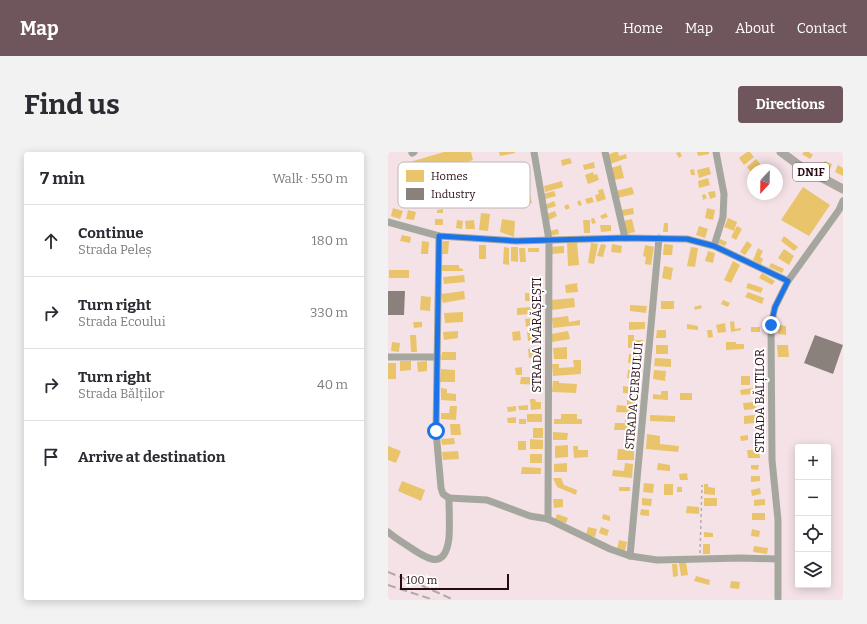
<!DOCTYPE html>
<meta charset="utf-8">
<style>
:root{--surface:#fff;--page:#f2f2f3;--text:#2b2b33;--muted:#7c7c81;--line:#e1e1e2;--accent:#6f565d}
body{margin:0;font-family:Bitter,serif;background:var(--page);color:var(--text)}
.controls{position:absolute;right:12px;bottom:12px;display:grid;overflow:hidden;border-radius:4px;box-shadow:0 2px 10px #0003}
.controls button{width:36px;height:36px;display:grid;place-items:center;padding:0;border:0;border-bottom:1px solid var(--line);background:var(--surface);color:var(--text);font:20px sans-serif}
.compass{position:absolute;left:359px;top:12px;width:36px;height:36px;border-radius:50%;background:var(--surface);box-shadow:0 2px 10px #0003;rotate:202deg}
.scale{position:absolute;left:12px;bottom:10px;width:109px;box-sizing:border-box;padding-left:4px;border:2px solid #270b13;border-top:0;font-size:11px;line-height:14px;white-space:nowrap;color:#270b13;-webkit-text-stroke:3px #fff;paint-order:stroke}
.stop{position:absolute;width:12px;height:12px;margin:-9px;border:3px solid #1a73e8;border-radius:50%;background:#fff}
.stop.end{background:#1a73e8;border-color:#fff;box-shadow:0 1px 4px #0008}
.list{margin:0;padding:0;list-style:none}
h2{display:flex;justify-content:space-between;align-items:center;height:52px;margin:0;padding:0 16px;font-size:17px}
h2 small{font-size:13px;font-weight:400;color:var(--muted)}
.list li{display:grid;grid-template-columns:26px 1fr auto;gap:12px;align-items:center;box-sizing:border-box;height:72px;padding:0 16px;border-top:1px solid var(--line)}
.list b{display:block;font-size:15px;white-space:nowrap}
.list p{margin:0;font-size:13px;white-space:nowrap;color:var(--muted)}
.list em{font-size:13px;font-style:normal;color:var(--muted)}
.icon{flex:none;width:22px;height:22px;fill:none;stroke:currentColor;stroke-width:2;stroke-linecap:round;stroke-linejoin:round}
.map{position:relative;flex:none;width:455px;height:448px;overflow:hidden;border-radius:4px}
header{display:flex;align-items:center;gap:24px;box-sizing:border-box;height:56px;padding:0 20px;background:var(--accent);color:#fff}
header strong{font-size:19px}
nav{display:flex;gap:22px;margin-inline-start:auto;font-size:14px}
.intro{display:flex;align-items:center;justify-content:space-between;box-sizing:border-box;height:96px;padding:0 24px}
h1{margin:0;font-size:28px}
.button{padding:10px 18px;border-radius:4px;background:var(--accent);color:#fff;font-size:14px;font-weight:700}
main{display:flex;gap:24px;padding:0 24px}
aside{flex:1;background:var(--surface);border-radius:4px;box-shadow:0 2px 10px #0003}
.map>svg:first-child{display:block}
.homes{fill:#e9c46a}
.industry{fill:#8a817c}
.lines{fill:none;stroke-linecap:round;stroke-linejoin:round}
.path{stroke:#b4acaa;stroke-width:1.5;stroke-dasharray:3 3;stroke-linecap:butt}
.minor{stroke:#a5a69d;stroke-width:7}
.major{stroke:#aba6a0;stroke-width:9}
.rail{stroke:#b1a9a7;stroke-width:2;stroke-dasharray:8 4;stroke-linecap:butt}
.route{stroke:#1a73e8;stroke-width:5}
.labels{text-anchor:middle;stroke-width:4;stroke-linejoin:round;paint-order:stroke}
.shield{fill:#fff;stroke:#68545a;stroke-width:1}
.shield-label{font-size:11px;font-weight:bold;fill:#270b13}
.street-label{font-size:12px;fill:#270b13;stroke:#fff}
.key{fill:#fff;stroke:#beb6b8;stroke-width:1}
.key-label{font-size:11px;fill:#270b13}
</style>
<header>
<strong>Map</strong>
<nav><a>Home</a><a>Map</a><a>About</a><a>Contact</a></nav>
</header>
<div class="intro"><h1>Find us</h1><a class="button">Directions</a></div>
<main>
<aside>
<h2>7 min<small>Walk · 550 m</small></h2>
<ul class="list">
<li><svg class="icon" aria-label="ahead" viewBox="0 0 24 24"><path d="M12 20V5M6 11l6-6 6 6"/></svg><div><b>Continue</b><p>Strada Peleș</p></div><em>180 m</em></li>
<li><svg class="icon" aria-label="right" viewBox="0 0 24 24"><path d="M7 20v-9h11M14 6l5 5-5 5"/></svg><div><b>Turn right</b><p>Strada Ecoului</p></div><em>330 m</em></li>
<li><svg class="icon" aria-label="right" viewBox="0 0 24 24"><path d="M7 20v-9h11M14 6l5 5-5 5"/></svg><div><b>Turn right</b><p>Strada Bălților</p></div><em>40 m</em></li>
<li><svg class="icon" aria-label="arrive" viewBox="0 0 24 24"><path d="M6 21V4h12l-3 4 3 4H6"/></svg><div><b>Arrive at destination</b></div></li>
</ul>
</aside>
<div class="map">
<svg width="455" height="448" viewBox="0 0 455 448">
<rect width="100%" height="100%" fill="#f4e2e6"/>
<g class="homes">
<polygon points="56,0 83,0 85,8 27,25 22,10"/>
<polygon points="111,0 127,0 127,1 112,4"/>
<polygon points="227,0 230,0 231,4 238,2 239,6 222,12 219,3"/>
<polygon points="292,0 294,4 291,6 288,1"/>
<polygon points="309,0 321,0 321,2 310,4"/>
<polygon points="359,0 362,0 366,5 356,13 351,6"/>
<polygon points="416,0 421,0 425,3 422,7 414,2"/>
<polygon points="182,6 184,11 174,14 173,8"/>
<polygon points="368,7 377,18 365,18 365,22 359,15"/>
<polygon points="437,9 444,12 442,17 435,14"/>
<polygon points="206,10 207,16 196,18 195,13"/>
<polygon points="233,13 236,26 226,28 223,16"/>
<polygon points="450,13 455,16 455,24 447,20"/>
<polygon points="321,15 323,22 311,26 309,18"/>
<polygon points="306,17 307,23 303,23 302,18"/>
<polygon points="205,20 206,23 209,22 211,28 200,32 197,23"/>
<polygon points="320,26 322,33 311,36 310,29"/>
<polygon points="174,29 175,35 157,40 156,34"/>
<polygon points="244,35 246,42 230,46 228,39"/>
<polygon points="415,35 442,53 421,84 393,68"/>
<polygon points="215,37 218,47 209,50 207,43 211,42 210,38"/>
<polygon points="166,39 168,44 157,47 155,42"/>
<polygon points="327,39 328,45 322,47 320,40"/>
<polygon points="141,40 144,51 131,55 129,49 135,48 133,42"/>
<polygon points="317,42 319,46 315,48 314,43"/>
<polygon points="204,45 206,50 199,52 197,47"/>
<polygon points="192,48 194,53 191,54 189,50"/>
<polygon points="166,49 168,54 159,57 157,53"/>
<polygon points="180,52 182,56 178,58 176,54"/>
<polygon points="5,56 15,59 12,67 3,64"/>
<polygon points="245,56 246,62 234,64 233,58"/>
<polygon points="319,56 327,58 325,68 317,66"/>
<polygon points="55,57 55,61 49,61 49,58"/>
<polygon points="20,58 28,60 26,68 18,67"/>
<polygon points="167,59 169,64 161,68 159,62"/>
<polygon points="93,61 102,62 100,79 91,78"/>
<polygon points="218,61 220,65 214,67 212,64"/>
<polygon points="206,66 208,71 204,72 203,67"/>
<polygon points="340,66 349,70 346,79 336,75"/>
<rect x="47" y="67" width="8" height="6"/>
<polygon points="114,67 127,69 126,85 112,80"/>
<polygon points="244,67 247,80 239,82 235,69"/>
<polygon points="69,68 75,69 74,77 68,76"/>
<polygon points="86,68 87,77 78,77 77,69"/>
<polygon points="195,68 202,68 202,81 196,81"/>
<polygon points="276,71 280,71 280,80 275,80"/>
<polygon points="212,73 223,73 223,79 213,80"/>
<polygon points="311,74 320,77 317,86 308,83"/>
<polygon points="349,74 354,77 348,88 343,85"/>
<polygon points="170,77 171,82 161,84 161,79"/>
<polygon points="14,83 23,85 22,91 12,89"/>
<polygon points="396,84 410,95 406,99 393,89"/>
<polygon points="332,87 339,90 337,94 330,91"/>
<polygon points="34,89 41,90 40,102 33,102"/>
<polygon points="55,89 61,89 60,102 54,102"/>
<polygon points="359,89 364,93 357,103 352,100"/>
<polygon points="179,90 189,90 191,113 180,114"/>
<polygon points="203,91 210,92 206,112 200,111"/>
<polygon points="213,92 218,93 215,105 209,104"/>
<polygon points="224,92 234,94 233,101 223,100"/>
<polygon points="276,92 285,93 284,103 275,103"/>
<rect x="91" y="93" width="7" height="14"/>
<polygon points="257,93 266,95 263,113 257,112 258,105 255,104"/>
<polygon points="176,94 176,101 164,102 163,95"/>
<polygon points="116,95 121,96 121,113 115,112"/>
<polygon points="123,95 130,95 130,110 123,109"/>
<polygon points="303,95 310,96 307,115 299,114"/>
<polygon points="131,96 137,96 138,110 132,110"/>
<rect x="140" y="96" width="11" height="4"/>
<polygon points="370,96 375,99 372,105 375,107 373,112 365,108"/>
<polygon points="396,97 406,104 401,113 390,106"/>
<polygon points="320,99 327,101 325,111 317,109"/>
<polygon points="345,109 352,113 343,131 336,128"/>
<polygon points="383,111 396,117 394,121 381,115"/>
<polygon points="53,113 71,113 71,116 75,117 75,119 53,119"/>
<polygon points="276,114 285,116 283,128 274,126"/>
<rect x="1" y="118" width="20" height="8"/>
<polygon points="374,121 387,129 384,133 371,126"/>
<polygon points="76,123 77,130 56,132 55,125"/>
<polygon points="152,126 153,135 144,136 143,127"/>
<polygon points="189,131 190,140 178,141 177,133"/>
<polygon points="360,131 375,136 373,141 358,136"/>
<polygon points="76,139 77,147 55,151 53,142"/>
<polygon points="360,140 376,146 374,152 357,145"/>
<polygon points="137,141 141,141 142,149 137,149"/>
<polygon points="143,141 153,141 153,147 144,147"/>
<polygon points="33,144 43,145 42,159 32,158"/>
<polygon points="186,146 187,155 164,158 163,148"/>
<polygon points="335,148 342,151 340,155 333,152"/>
<rect x="273" y="149" width="13" height="8"/>
<polygon points="143,152 152,152 152,160 144,160"/>
<polygon points="242,153 259,154 258,161 242,159"/>
<polygon points="313,153 314,156 307,158 306,155"/>
<polygon points="143,155 143,162 129,163 129,156"/>
<polygon points="75,160 75,170 57,171 56,161"/>
<polygon points="180,164 181,170 192,168 192,173 165,176 164,166"/>
<polygon points="153,165 154,173 138,175 137,167"/>
<polygon points="346,169 347,177 353,176 353,178 343,180 342,170"/>
<polygon points="25,170 34,170 34,175 26,176"/>
<polygon points="241,170 257,170 257,177 241,178"/>
<polygon points="337,171 338,180 330,181 328,173"/>
<polygon points="299,172 310,174 310,178 299,177"/>
<polygon points="391,173 398,174 398,183 390,182"/>
<rect x="363" y="175" width="9" height="5"/>
<polygon points="152,178 152,188 140,189 139,179"/>
<polygon points="269,178 278,178 278,186 268,186"/>
<polygon points="319,178 324,178 325,185 320,186"/>
<polygon points="70,179 70,186 56,188 55,180"/>
<polygon points="132,179 133,188 125,189 124,180"/>
<polygon points="180,179 182,187 164,190 163,182"/>
<polygon points="22,183 28,183 29,200 23,200"/>
<polygon points="240,183 246,183 246,188 255,188 255,195 240,196"/>
<polygon points="4,190 12,191 11,200 3,199"/>
<polygon points="338,190 348,190 348,192 356,192 356,197 338,198"/>
<rect x="268" y="193" width="12" height="9"/>
<polygon points="389,193 400,193 401,205 390,205"/>
<polygon points="179,195 179,207 166,207 165,196"/>
<polygon points="150,196 151,205 141,206 140,197"/>
<polygon points="54,200 68,200 68,208 53,208"/>
<polygon points="241,202 254,202 253,211 240,211"/>
<polygon points="267,206 283,207 283,215 266,214"/>
<polygon points="185,208 193,208 193,222 165,224 164,212 171,212 171,216 186,215"/>
<polygon points="12,209 23,209 23,218 12,219"/>
<polygon points="39,209 39,219 30,220 29,210"/>
<rect x="0" y="211" width="8" height="16"/>
<polygon points="134,215 134,223 128,223 127,216"/>
<polygon points="53,217 67,218 67,230 52,230"/>
<polygon points="240,218 253,219 252,227 239,226"/>
<polygon points="266,218 278,219 277,229 265,227"/>
<polygon points="147,221 153,221 153,233 132,232 133,225 147,225"/>
<rect x="353" y="224" width="9" height="9"/>
<polygon points="165,229 171,229 171,231 189,232 188,241 164,240"/>
<polygon points="235,234 251,236 250,242 235,241"/>
<polygon points="53,236 59,237 59,241 68,242 68,249 53,248"/>
<polygon points="365,236 366,242 353,243 352,238"/>
<polygon points="273,239 280,239 280,248 265,247 265,242 273,243"/>
<rect x="292" y="241" width="12" height="7"/>
<polygon points="142,247 147,247 148,250 153,250 153,257 143,258"/>
<polygon points="239,248 250,249 250,261 228,260 229,253 239,254"/>
<polygon points="367,250 368,257 356,258 355,251"/>
<polygon points="140,253 140,258 131,258 130,254"/>
<polygon points="62,254 69,254 68,268 53,267 53,261 61,261"/>
<polygon points="128,254 128,259 120,260 119,255"/>
<rect x="139" y="262" width="15" height="8"/>
<polygon points="173,262 189,262 189,267 194,267 194,272 166,272 166,267 173,267"/>
<polygon points="262,263 287,264 287,270 262,269"/>
<polygon points="367,263 367,271 356,272 356,264"/>
<polygon points="128,265 128,271 120,271 119,266"/>
<rect x="131" y="267" width="7" height="5"/>
<polygon points="237,267 248,267 247,278 226,278 227,271 237,271"/>
<polygon points="62,272 72,272 73,283 63,283"/>
<rect x="145" y="276" width="10" height="10"/>
<polygon points="165,280 180,281 179,288 165,288"/>
<polygon points="259,282 272,284 272,292 291,294 290,300 258,297"/>
<polygon points="360,283 360,288 353,289 352,284"/>
<polygon points="66,286 67,292 54,293 53,287"/>
<polygon points="142,287 155,288 155,297 142,297"/>
<rect x="130" y="289" width="8" height="9"/>
<polygon points="180,293 180,305 167,306 167,294"/>
<polygon points="0,294 13,299 8,311 0,308"/>
<polygon points="185,294 190,294 190,298 200,298 200,305 186,306"/>
<polygon points="230,297 246,298 246,308 229,308"/>
<polygon points="359,298 371,298 372,306 360,306"/>
<polygon points="70,299 71,307 55,308 54,300"/>
<rect x="142" y="302" width="12" height="9"/>
<polygon points="179,311 179,320 166,320 166,312"/>
<polygon points="237,311 245,312 244,326 224,324 225,318 236,319"/>
<polygon points="270,311 282,313 282,319 269,318"/>
<polygon points="363,313 371,313 370,318 363,317"/>
<polygon points="134,315 153,316 153,322 133,322"/>
<polygon points="299,321 300,328 292,328 291,322"/>
<polygon points="363,324 372,324 372,329 363,330"/>
<polygon points="165,326 173,326 176,333 189,338 188,343 169,335"/>
<polygon points="14,329 37,338 33,349 10,339"/>
<polygon points="256,331 266,332 265,341 255,340"/>
<rect x="276" y="332" width="9" height="11"/>
<polygon points="316,332 320,332 320,335 327,336 327,343 316,342"/>
<rect x="231" y="335" width="11" height="4"/>
<rect x="289" y="335" width="5" height="5"/>
<polygon points="372,336 373,342 364,344 363,338"/>
<polygon points="254,346 264,347 263,354 254,353"/>
<rect x="316" y="346" width="13" height="8"/>
<polygon points="165,347 175,347 175,355 166,356"/>
<polygon points="377,347 377,353 366,354 366,348"/>
<polygon points="299,354 311,355 311,362 298,361"/>
<polygon points="253,357 261,358 261,364 252,363"/>
<rect x="364" y="361" width="13" height="7"/>
<polygon points="169,362 180,366 178,371 167,368"/>
<polygon points="215,362 222,364 222,369 214,367"/>
<polygon points="200,375 209,377 207,385 198,383"/>
<polygon points="213,375 221,378 219,384 211,381"/>
<polygon points="364,377 372,379 371,385 363,384"/>
<polygon points="316,380 325,381 325,385 316,385"/>
<polygon points="231,388 239,390 237,399 229,397"/>
<rect x="315" y="392" width="7" height="10"/>
<polygon points="366,394 380,396 379,402 365,400"/>
<polygon points="298,410 300,423 293,424 291,411"/>
<polygon points="284,412 289,412 290,424 285,425"/>
<polygon points="308,424 322,428 321,433 306,429"/>
<polygon points="343,429 352,430 351,437 342,436"/>
</g>
<g class="industry">
<polygon points="0,139 17,139 16,163 0,163"/>
<polygon points="427,183 455,193 445,222 416,211"/>
</g>
<g class="lines">
<polyline class="path" points="312,401 314,333"/>
<g class="minor">
<polyline points="146,0 161,88 160,367"/>
<polyline points="217,0 237,86"/>
<polyline points="24,1 26,0"/>
<polyline points="0,70 51,84 128,89 237,86 299,87 326,94 400,129"/>
<polyline points="51,84 48,279 53,336 55,342 61,346"/>
<polyline points="326,94 335,65 336,42 328,0"/>
<polyline points="0,205 49,205"/>
<polyline points="61,346 99,348 142,364 160,367 222,397 242,404 269,408 354,406 389,407"/>
<path d="M 0,380 C 7,386 15,391 23,396 C 42,409 57,417 61,386 C 62,373 61,359 61,346"/>
<polyline points="242,404 271,86"/>
<polyline points="390,446 390,368 384,308 383,173 387,155 400,129 451,58 455,49"/>
</g>
<polyline class="major" points="393,0 412,14 455,37"/>
<g class="rail">
<polyline points="0,420 35,434 66,448"/>
<polyline points="0,433 46,448"/>
</g>
</g>
<g class="lines">
<polyline class="route" points="48,279 51,84 128,89 237,86 299,87 326,94 400,129 387,155 383,173"/>
</g>
<g class="labels">
<rect class="shield" x="405" y="11" width="36" height="18" rx="3"/>
<g class="shield-label">
<text x="423" y="24">DN1F</text>
</g>
<g class="street-label">
<text transform="translate(149 183) rotate(-90)" y="4">STRADA MĂRĂȘEȘTI</text>
<text transform="translate(246 244) rotate(-85)" y="4">STRADA CERBULUI</text>
<text transform="translate(372 249) rotate(-90)" y="4">STRADA BĂLȚILOR</text>
</g>
</g>
<rect x="10" y="10" width="132" height="46" rx="6" class="key"/>
<rect x="18" y="18" width="18" height="12" fill="#e9c46a"/>
<rect x="18" y="36" width="18" height="12" fill="#8a817c"/>
<g class="key-label">
<text x="43" y="28">Homes</text>
<text x="43" y="46">Industry</text>
</g>
</svg>
<div class="controls">
<button>+</button>
<button>−</button>
<button><svg class="icon" aria-label="locate" viewBox="0 0 24 24"><circle cx="12" cy="12" r="6"/><path d="M12 2v4M12 18v4M2 12h4M18 12h4"/></svg></button>
<button><svg class="icon" aria-label="layers" viewBox="0 0 24 24"><path d="M12 4l9 5-9 5-9-5zM3 14l9 5 9-5"/></svg></button>
</div>
<svg class="compass" viewBox="-18 -18 36 36"><path d="M0-13l5 13h-10z" fill="#e53935"/><path d="M0 13l5-13h-10z" fill="#7c7c81"/></svg>
<div class="scale">100 m</div>
<div class="stop" style="left:48px;top:279px"></div>
<div class="stop end" style="left:383px;top:173px"></div>
</div>
</main>
